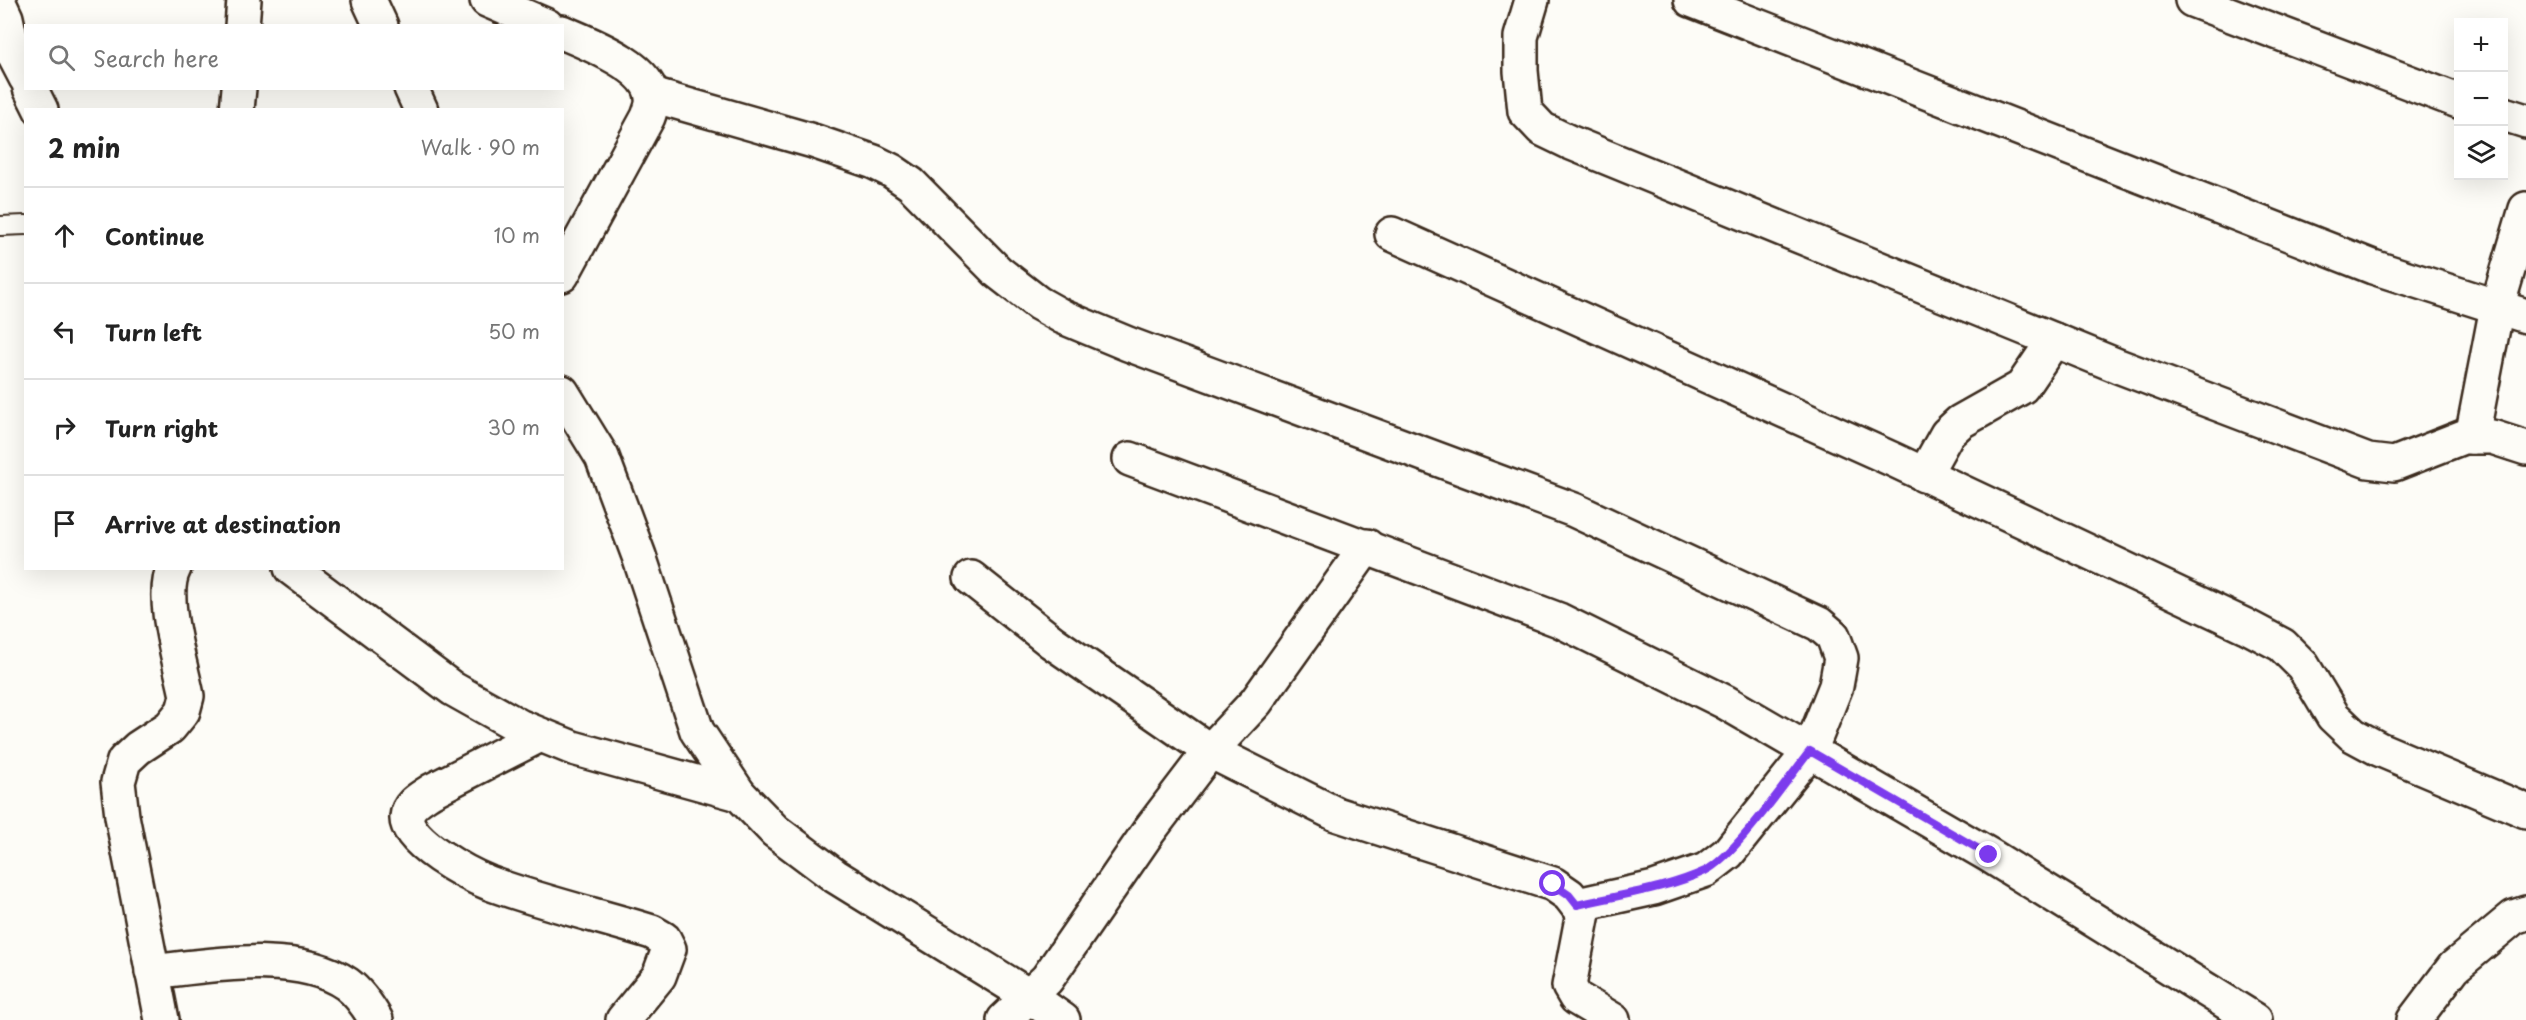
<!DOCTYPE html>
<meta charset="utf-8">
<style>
:root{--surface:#fff;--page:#f6f6f6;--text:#222;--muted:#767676;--line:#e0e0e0}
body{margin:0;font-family:"Playpen Sans",sans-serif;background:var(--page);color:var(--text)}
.controls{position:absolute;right:18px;top:18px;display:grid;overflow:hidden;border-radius:0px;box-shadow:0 6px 24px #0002}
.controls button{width:54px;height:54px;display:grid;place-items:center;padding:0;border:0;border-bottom:2px solid var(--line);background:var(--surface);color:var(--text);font:30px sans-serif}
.stop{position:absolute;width:18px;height:18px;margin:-14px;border:4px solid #7c3aed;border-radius:50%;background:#fff}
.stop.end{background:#7c3aed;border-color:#fff;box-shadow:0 2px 6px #0008}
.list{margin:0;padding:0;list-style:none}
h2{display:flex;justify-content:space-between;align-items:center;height:78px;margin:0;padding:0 24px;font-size:26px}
h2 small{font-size:20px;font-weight:400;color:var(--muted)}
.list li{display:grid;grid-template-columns:39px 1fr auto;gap:18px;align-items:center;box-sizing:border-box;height:96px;padding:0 24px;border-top:2px solid var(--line)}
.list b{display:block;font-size:22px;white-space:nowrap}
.list em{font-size:20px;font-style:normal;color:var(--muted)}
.icon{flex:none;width:33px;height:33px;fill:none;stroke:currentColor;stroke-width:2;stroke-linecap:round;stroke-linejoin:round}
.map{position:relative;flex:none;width:2526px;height:1020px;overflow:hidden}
.search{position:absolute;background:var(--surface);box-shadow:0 6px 24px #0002;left:24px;top:24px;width:540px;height:66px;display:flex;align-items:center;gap:15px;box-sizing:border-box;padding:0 21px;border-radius:0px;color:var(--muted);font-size:22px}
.panel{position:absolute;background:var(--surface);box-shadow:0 6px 24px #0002;left:24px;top:108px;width:540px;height:462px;border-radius:0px}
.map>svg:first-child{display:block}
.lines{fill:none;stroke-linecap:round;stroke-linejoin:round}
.service-casing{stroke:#3b2a1e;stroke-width:22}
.minor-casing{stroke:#3b2a1e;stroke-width:38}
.service{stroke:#fdfcf7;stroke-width:18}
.minor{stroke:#fdfcf7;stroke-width:33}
.route{stroke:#7c3aed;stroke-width:8}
</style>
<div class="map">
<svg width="2526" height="1020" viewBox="0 0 2526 1020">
<rect width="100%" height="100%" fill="#fdfcf7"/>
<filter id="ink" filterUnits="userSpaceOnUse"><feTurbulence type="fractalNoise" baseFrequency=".0167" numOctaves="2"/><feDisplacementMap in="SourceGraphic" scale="12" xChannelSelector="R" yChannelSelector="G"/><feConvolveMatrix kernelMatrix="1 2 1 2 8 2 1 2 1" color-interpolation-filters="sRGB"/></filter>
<g filter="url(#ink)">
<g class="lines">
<g class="service-casing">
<polyline id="service" points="0,226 26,225"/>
</g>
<g class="minor-casing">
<g id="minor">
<polyline points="369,0 381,26"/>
<polyline points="487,0 547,26"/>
<polyline points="1532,0 1521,37 1521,71 1525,111 1542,129 1569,142 2118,366 2368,461 2394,464 2463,437 2492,437 2526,448"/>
<polyline points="1691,0 2373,267 2526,316"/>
<polyline points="2192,0 2458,101"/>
<polyline points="0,5 6,18 14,55 26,78"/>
<polyline points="242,26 244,0"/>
<path d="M 562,32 C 587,43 650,66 652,98 C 653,104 650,111 648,117 L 562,275"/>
<polyline points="30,88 41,110"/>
<polyline points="411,88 421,110"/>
<polyline points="652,95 813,141 874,162 892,171 911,184 998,272 1038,303 1063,317 1128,344 1574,510 1819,624 1833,636 1841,658 1836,686 1810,751 1728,853 1706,870 1654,888 1577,905"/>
<polyline points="237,110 239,88"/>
<polyline points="2504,114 2526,121"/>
<polyline points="1392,234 1894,460 2246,626 2282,645 2303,666 2333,716 2353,735 2379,749 2526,811"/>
<polyline points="562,392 602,457 639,556 697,731 739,794 775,831 835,876 1029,996 1063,1020"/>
<polyline points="2472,437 2497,307 2526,209"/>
<polyline points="1130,459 1559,620 1725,702 1989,855 2255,1020"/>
<polyline points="1924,475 1947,434 1960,422 2022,387 2054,340"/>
<polyline points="291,568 453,689 519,726 573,748 739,794"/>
<polyline points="971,578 1052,642 1210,751 1336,814 1553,884 1569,895 1583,913 1569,986 1576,998 1613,1020"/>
<path d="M 540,735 L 431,791 C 421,798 408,804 407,817 C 404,841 469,875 489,883 C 540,902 600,916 652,932 L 664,939 L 669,949 L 659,976 L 623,1020"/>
<path d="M 152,972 C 207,966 298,949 347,984 C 359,993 369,1008 376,1020"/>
<path d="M 162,1020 L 122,816 L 118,782 L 124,761 L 138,748 L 170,727 L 183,711 L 187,696 C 181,664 159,596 174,568"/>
<polyline points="1004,1020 1047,979 1149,831 1210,751 1256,702 1367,546"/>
<polyline points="2414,1020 2454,967 2514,917 2526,913"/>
</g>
</g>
<use href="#service" class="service"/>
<use href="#minor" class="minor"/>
</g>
</g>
<g class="lines" filter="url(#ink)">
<path class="route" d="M 1553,884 L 1569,895 L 1577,905 C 1619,895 1666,889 1705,871 C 1735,856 1787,780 1810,751 L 1989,855"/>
</g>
</svg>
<div class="controls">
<button>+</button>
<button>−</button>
<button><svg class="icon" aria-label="layers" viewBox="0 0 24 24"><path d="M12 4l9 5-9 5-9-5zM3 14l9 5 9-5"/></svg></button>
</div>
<div class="stop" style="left:1553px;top:884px"></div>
<div class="stop end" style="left:1989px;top:855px"></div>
<div class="search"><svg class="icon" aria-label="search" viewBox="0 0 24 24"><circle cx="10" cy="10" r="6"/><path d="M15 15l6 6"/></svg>Search here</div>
<section class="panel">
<h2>2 min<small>Walk · 90 m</small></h2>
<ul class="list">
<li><svg class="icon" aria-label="ahead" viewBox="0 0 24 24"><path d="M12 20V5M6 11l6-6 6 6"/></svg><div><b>Continue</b></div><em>10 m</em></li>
<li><svg class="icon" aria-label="left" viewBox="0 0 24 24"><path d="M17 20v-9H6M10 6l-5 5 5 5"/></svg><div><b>Turn left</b></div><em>50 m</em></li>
<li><svg class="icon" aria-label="right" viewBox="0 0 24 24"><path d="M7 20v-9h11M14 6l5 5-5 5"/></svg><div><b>Turn right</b></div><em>30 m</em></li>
<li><svg class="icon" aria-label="arrive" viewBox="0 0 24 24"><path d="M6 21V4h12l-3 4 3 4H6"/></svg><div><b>Arrive at destination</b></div></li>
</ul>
</section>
</div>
